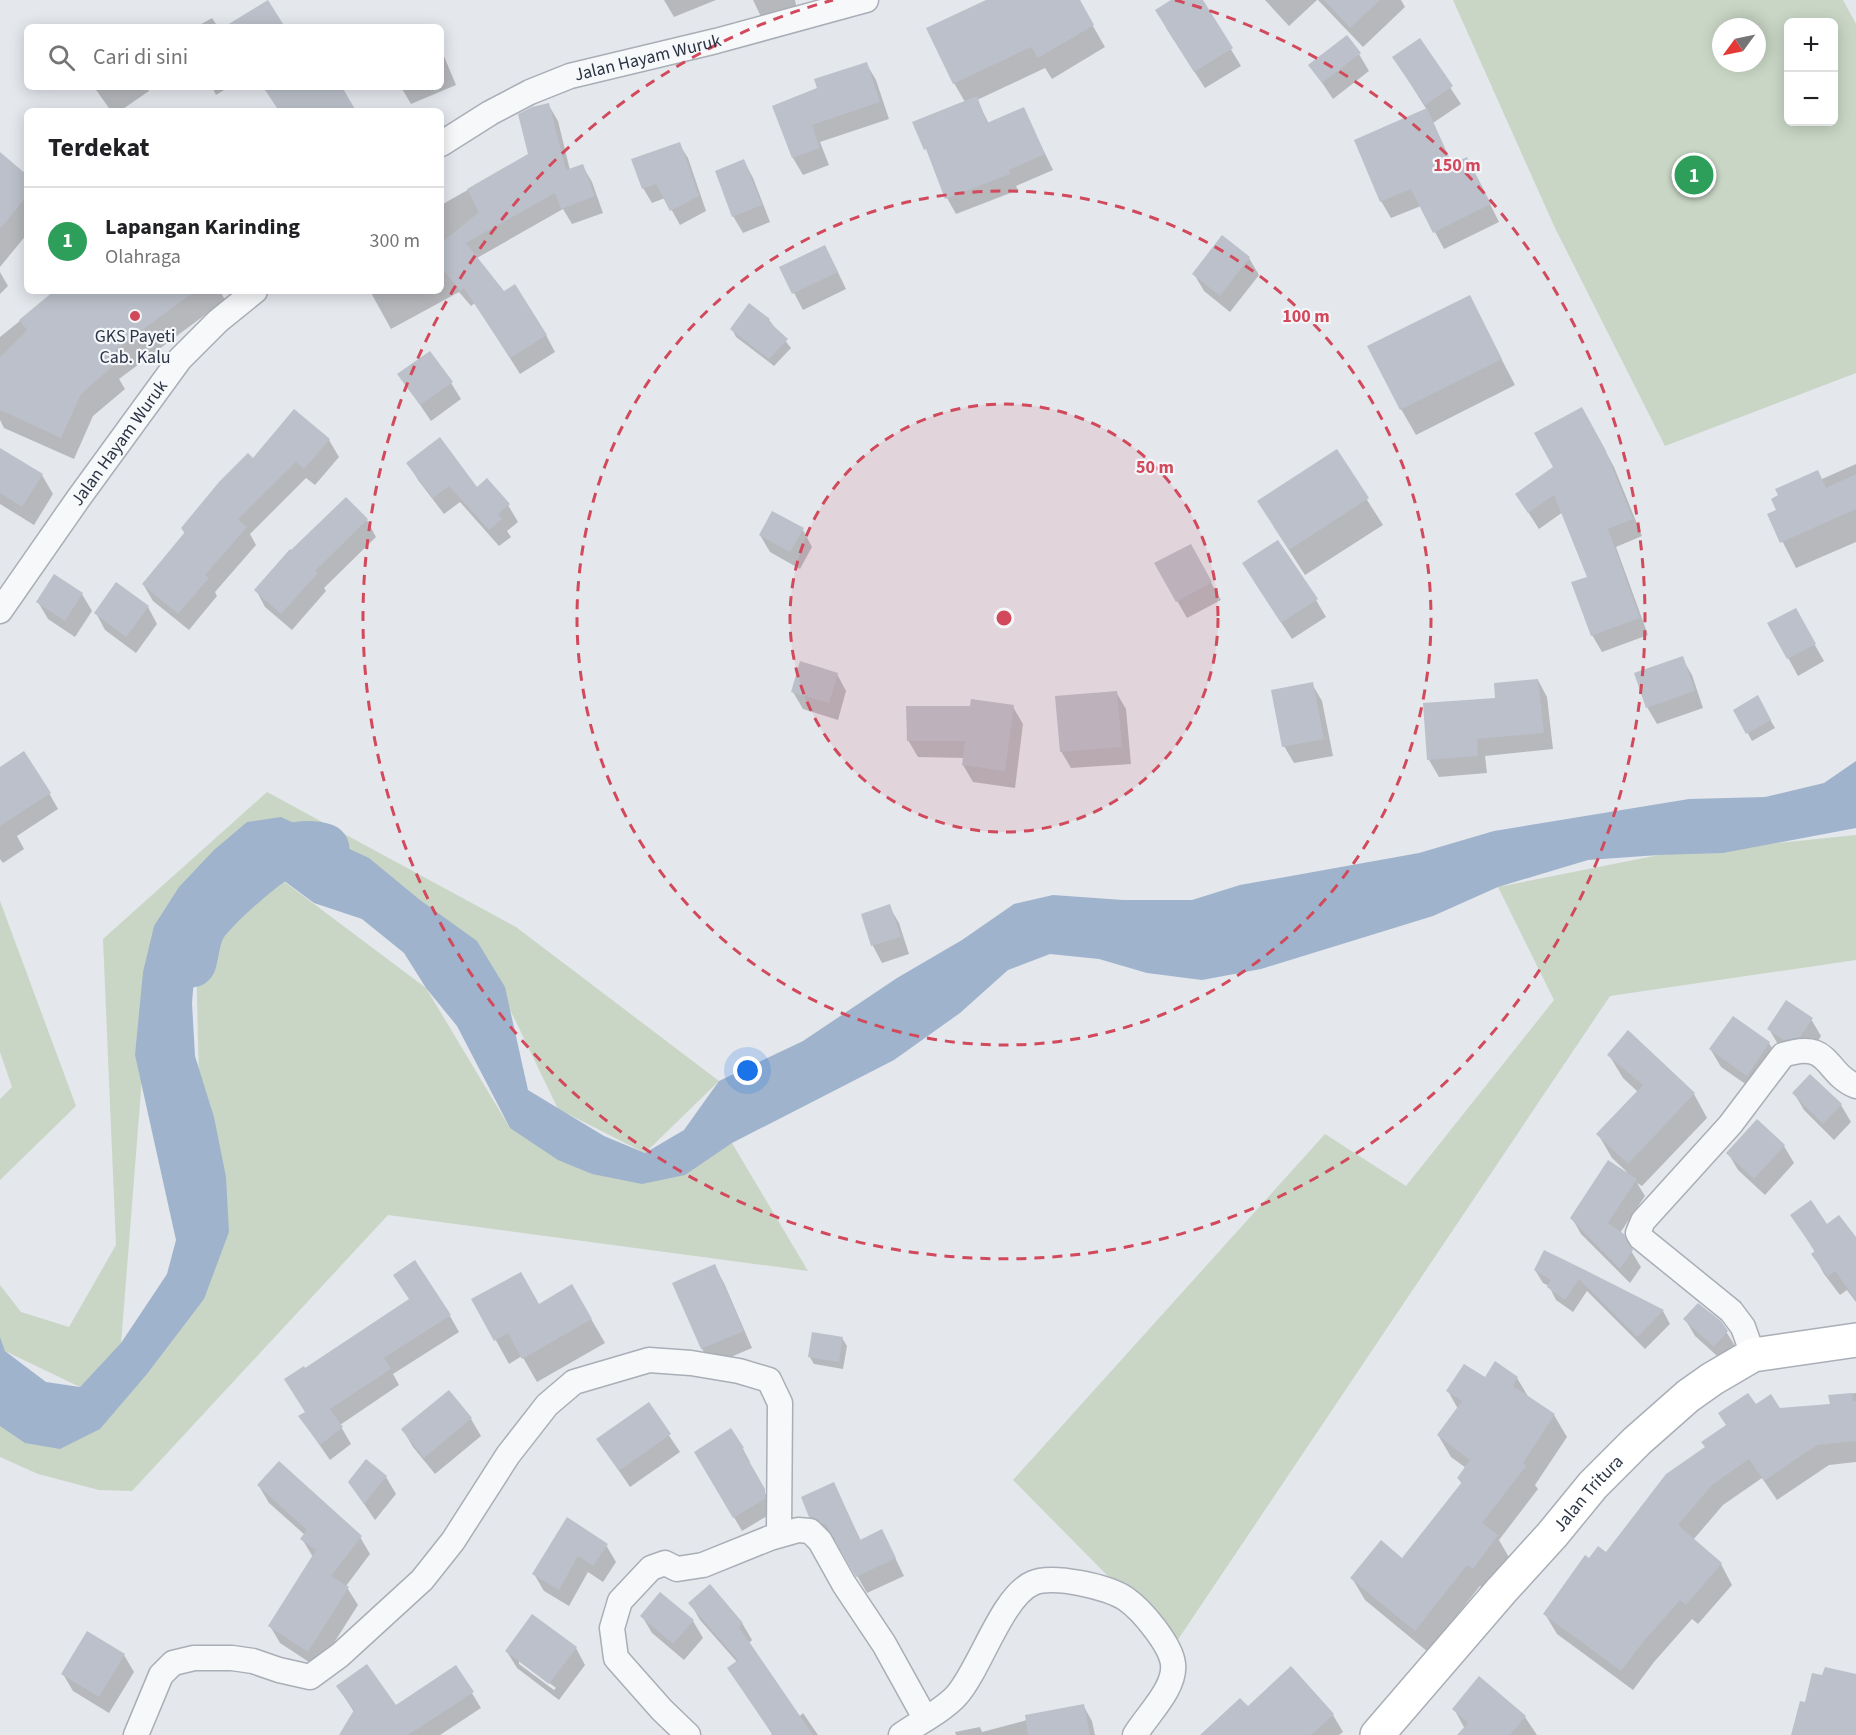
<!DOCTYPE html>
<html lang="id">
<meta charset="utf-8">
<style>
:root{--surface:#fff;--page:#f2f2f2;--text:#202124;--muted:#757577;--line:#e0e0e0;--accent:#2563eb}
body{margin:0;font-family:"Source Sans 3",sans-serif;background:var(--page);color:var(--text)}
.controls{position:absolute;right:18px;top:18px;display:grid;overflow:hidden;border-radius:9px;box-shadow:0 3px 15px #0003}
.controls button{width:54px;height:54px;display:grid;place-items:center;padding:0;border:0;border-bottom:2px solid var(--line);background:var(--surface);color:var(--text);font:30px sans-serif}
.compass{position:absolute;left:1712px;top:18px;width:54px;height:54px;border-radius:50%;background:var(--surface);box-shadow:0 3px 15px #0003;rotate:237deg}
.you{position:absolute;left:748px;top:1071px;width:21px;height:21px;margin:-15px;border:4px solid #fff;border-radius:50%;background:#1a73e8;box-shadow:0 0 0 9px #1a73e833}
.badge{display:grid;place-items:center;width:39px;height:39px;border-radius:50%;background:var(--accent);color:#fff;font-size:20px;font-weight:700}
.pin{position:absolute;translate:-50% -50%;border:3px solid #fff;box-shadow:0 2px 6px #0006}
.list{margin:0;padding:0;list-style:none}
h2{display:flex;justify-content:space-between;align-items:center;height:78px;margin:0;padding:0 24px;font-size:26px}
h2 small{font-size:20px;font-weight:400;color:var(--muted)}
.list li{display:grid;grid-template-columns:39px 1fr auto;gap:18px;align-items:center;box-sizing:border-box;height:108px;padding:0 24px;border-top:2px solid var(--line)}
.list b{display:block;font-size:22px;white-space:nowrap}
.list p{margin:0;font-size:20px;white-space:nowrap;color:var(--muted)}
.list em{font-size:20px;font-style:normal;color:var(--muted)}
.icon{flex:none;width:33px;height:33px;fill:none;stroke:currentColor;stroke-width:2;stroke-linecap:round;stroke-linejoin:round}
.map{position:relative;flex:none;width:1856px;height:1735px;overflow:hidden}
.search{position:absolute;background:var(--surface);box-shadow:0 3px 15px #0003;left:24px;top:24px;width:420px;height:66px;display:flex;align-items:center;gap:15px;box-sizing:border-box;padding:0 21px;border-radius:9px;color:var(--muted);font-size:22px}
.panel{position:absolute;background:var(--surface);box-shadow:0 3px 15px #0003;left:24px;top:108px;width:420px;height:186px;border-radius:9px}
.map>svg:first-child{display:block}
.green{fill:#c9d6c5;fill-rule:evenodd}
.water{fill:#9fb4cc}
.shadow{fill:#0003;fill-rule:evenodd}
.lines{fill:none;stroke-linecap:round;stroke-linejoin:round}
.river{stroke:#9fb4cc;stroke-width:51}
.building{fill:#bbc0ca}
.street-casing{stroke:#a9aeb7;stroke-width:27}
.secondary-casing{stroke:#a9aeb7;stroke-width:36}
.street{stroke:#f7f8fa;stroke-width:24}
.secondary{stroke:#fff;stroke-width:33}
.ring{fill:none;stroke:#d1495b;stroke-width:3;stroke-dasharray:10 8}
.poi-dot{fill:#d1495b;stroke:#f4f6f9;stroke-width:2}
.labels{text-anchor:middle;stroke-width:4.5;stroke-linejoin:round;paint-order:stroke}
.street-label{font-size:18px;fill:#2b3445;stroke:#f4f6f9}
.poi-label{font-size:18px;fill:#2b3445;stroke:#f4f6f9}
.centre{fill:#d1495b;stroke:#f4f6f9;stroke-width:3}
.ring-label{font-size:18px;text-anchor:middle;font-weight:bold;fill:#d1495b;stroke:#f4f6f9;stroke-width:4.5;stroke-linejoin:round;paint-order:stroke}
</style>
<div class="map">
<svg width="1856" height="1735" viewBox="0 0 1856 1735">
<rect width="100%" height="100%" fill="#e4e7ec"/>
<g class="green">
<path d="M 1453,0 L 1843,0 L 1856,24 L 1856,373 L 1665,446 L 1555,228 ZM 1788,22 L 1834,22 L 1834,122 L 1788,122 ZM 1721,27 L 1757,27 L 1757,63 L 1721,63 Z"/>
<polygon points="267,792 516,927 719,1081 645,1153 558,1109 477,941 281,817 154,926 121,1344 80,1387 5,1351 0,1346 0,1285 21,1312 69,1327 116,1245 103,939"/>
<polygon points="1856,835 1856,960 1610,996 1175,1644 1013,1480 1325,1134 1406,1186 1554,1000 1498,887 1659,855"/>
<polygon points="282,880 426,988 510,1128 592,1174 732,1143 808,1271 388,1215 132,1491 99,1490 38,1474 0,1457 0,1408 100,1428 204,1299 196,953"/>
<polygon points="0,901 76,1106 0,1180 0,1099 12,1087 0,1052"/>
</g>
<polygon class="water" points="1856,761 1856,828 1723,853 1659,855 1588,860 1498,887 1433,916 1261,969 1202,980 1147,973 1099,959 1050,954 1008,970 960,1013 894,1060 732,1143 685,1175 642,1184 592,1174 558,1160 510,1128 457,1026 426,988 404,953 362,919 314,903 283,880 256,864 240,873 218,910 196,953 192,1003 195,1056 214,1117 226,1177 229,1232 204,1299 147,1374 100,1429 60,1449 25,1443 0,1426 0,1337 5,1351 46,1382 80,1387 121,1343 167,1274 176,1240 135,1055 143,972 154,926 179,887 214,850 247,822 281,817 369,858 420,900 477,941 505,987 528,1090 604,1136 645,1153 684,1130 719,1081 803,1041 897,978 962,940 1014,904 1053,895 1123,900 1192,900 1240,885 1419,853 1494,831 1689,799 1765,797 1824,783"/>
<g class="shadow">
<polygon points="664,0 716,0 674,17"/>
<polygon points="753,0 795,0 798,15 764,23"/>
<polygon points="1006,0 1078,0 1105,47 1052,79 1045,68 977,100 989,124 1023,108 1053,170 1016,186 1018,190 956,214 947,198 934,165 914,122 965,102 954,83"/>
<polygon points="1174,0 1201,0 1241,66 1205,88 1166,28"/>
<polygon points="1265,0 1317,0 1289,26"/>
<polygon points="1318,0 1401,0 1405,7 1363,47"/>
<polygon points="212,18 218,27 196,27"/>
<polygon points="1419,40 1461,104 1433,123 1453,166 1476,176 1499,222 1444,249 1421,206 1391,218 1381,201 1427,110 1394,58"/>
<polygon points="441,49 456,85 411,104 401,87 441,87"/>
<polygon points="1359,54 1369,71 1333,99 1310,65"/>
<polygon points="866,63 876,80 889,119 820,142 829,165 803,175 793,158 774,107 819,89"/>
<polygon points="94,87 146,87 149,91 120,111 111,111"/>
<polygon points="212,87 229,87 216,95"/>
<polygon points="548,104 558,121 570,170 582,165 592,182 603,213 572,224 563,209 477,258 504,293 546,335 555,352 520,374 475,303 471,306 459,292 391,329 370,291 441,291 441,205 530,155"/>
<polygon points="679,144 688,158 706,211 680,225 665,198 652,203 643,188"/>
<polygon points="0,154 27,177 27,234 0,267"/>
<polygon points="744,161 753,178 770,222 743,233 733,216"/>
<polygon points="1223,237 1249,258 1259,275 1230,312 1204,291 1194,274"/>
<polygon points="834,264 846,289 803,310 781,268"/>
<polygon points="0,272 8,286 0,294"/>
<polygon points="79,291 220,291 225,300 119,379 125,389 93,416 74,459 4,428 0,420 0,337 52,295"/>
<polygon points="1469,297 1515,385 1416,435 1401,409"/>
<polygon points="769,320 791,348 774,366 736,337 732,329"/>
<polygon points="399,374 451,383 461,399 431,421"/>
<polygon points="1591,425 1614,467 1642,536 1616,547 1648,635 1602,652 1592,635 1589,578 1563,512 1539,529 1517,495 1555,467"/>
<polygon points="329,440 339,457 315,485 306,478 250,534 256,545 215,592 217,596 189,630 153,601 143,584 185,534 182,529 253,461"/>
<polygon points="0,449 42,475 53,494 34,525 0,504"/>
<polygon points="1336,451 1383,525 1305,575 1274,527"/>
<polygon points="408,463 477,489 508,505 518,522 507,531 511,537 499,546 460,502 444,514 418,480"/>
<polygon points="1856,464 1856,542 1796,568 1769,515 1822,479"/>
<polygon points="367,520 376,537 324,588 326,591 292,630 265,607 256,590"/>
<polygon points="803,530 812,547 800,569 770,552 760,535"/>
<polygon points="1190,546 1221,600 1187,618 1156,564"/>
<polygon points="1254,581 1316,600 1326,617 1292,639"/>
<polygon points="82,594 92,611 75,637 48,619 38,602"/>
<polygon points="148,607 157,624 136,653 105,630 96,613"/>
<polygon points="1795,610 1824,661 1798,676 1769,623"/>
<polygon points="1682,658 1692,675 1703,708 1657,724 1647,707"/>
<polygon points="837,674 846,691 838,720 803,709 793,692"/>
<polygon points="1538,680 1547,697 1553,749 1485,756 1487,773 1439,777 1429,760 1497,699"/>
<polygon points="1312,684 1322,701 1333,756 1294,763 1284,746"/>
<polygon points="1116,692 1126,709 1131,764 1071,768 1061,751"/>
<polygon points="1757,697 1775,728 1752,741 1735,710"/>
<polygon points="1013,707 1023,724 1015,788 973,782 963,765 964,758 918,757 908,740"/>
<polygon points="0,769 49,793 58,809 17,836 24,849 3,863 0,859"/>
<polygon points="889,906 899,923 909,954 882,963 873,946 862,915"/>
<polygon points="1811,1019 1821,1036 1810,1054 1779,1046 1769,1029"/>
<polygon points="1628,1032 1694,1094 1707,1118 1642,1186 1637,1183 1645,1196 1620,1233 1641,1267 1630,1283 1581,1234 1572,1218 1627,1172 1612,1158 1598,1134 1638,1092 1623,1078 1609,1055"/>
<polygon points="1769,1043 1779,1060 1757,1092 1721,1067 1711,1050"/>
<polygon points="1794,1093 1841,1105 1851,1122 1834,1140 1804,1110"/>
<polygon points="1784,1146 1794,1163 1765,1195 1738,1170 1728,1153"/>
<polygon points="1792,1215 1827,1226 1856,1240 1856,1302 1847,1290 1840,1295 1824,1274 1813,1254 1815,1252"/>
<polygon points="1545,1252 1663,1311 1670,1324 1645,1349 1587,1291 1573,1312 1556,1300 1549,1286 1543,1283 1535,1270"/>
<polygon points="714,1266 724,1283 752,1348 712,1365 702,1349 674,1283"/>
<polygon points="572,1286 605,1343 537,1382 522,1356 509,1364 473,1299 539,1306"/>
<polygon points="450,1316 459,1332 393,1374 399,1385 340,1425 351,1444 330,1460 300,1417 306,1413 305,1370"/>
<polygon points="1685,1319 1720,1322 1737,1349 1725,1363 1695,1336"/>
<polygon points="842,1338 847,1346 843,1369 814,1364 809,1356"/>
<polygon points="1517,1378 1529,1398 1554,1415 1567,1437 1535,1485 1538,1489 1499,1540 1510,1559 1486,1590 1480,1586 1428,1652 1365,1600 1352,1578 1402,1560 1462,1484 1458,1478 1466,1468 1451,1457 1438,1435 1458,1409 1448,1391 1485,1379"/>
<polygon points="449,1392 471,1419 481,1436 435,1474 413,1447 403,1430"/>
<polygon points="1856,1393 1856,1462 1829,1465 1777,1500 1762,1478 1723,1505 1693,1540 1721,1564 1732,1585 1698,1624 1692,1619 1654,1662 1633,1690 1557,1634 1545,1614 1590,1560 1606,1554 1707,1448 1756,1406 1779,1410 1831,1405 1830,1396"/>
<polygon points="648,1404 680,1452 630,1487 598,1440"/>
<polygon points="743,1449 750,1462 748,1464 772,1505 772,1513 742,1531 696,1452"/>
<polygon points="386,1477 396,1494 375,1520 349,1482"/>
<polygon points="834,1484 861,1541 882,1531 904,1576 867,1593 836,1539 834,1540 821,1534 811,1516"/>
<polygon points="259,1486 360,1537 370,1554 346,1586 358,1605 318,1668 280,1643 270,1626 313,1557 302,1539 305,1535 269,1503"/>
<polygon points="568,1519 606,1545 616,1562 603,1582 588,1572 569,1606 544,1591 534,1574"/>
<polygon points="690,1603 742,1623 752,1640 748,1644 799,1717 803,1713 818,1735 771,1735 772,1734 729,1668 737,1662 700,1620"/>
<polygon points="642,1616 693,1621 703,1638 684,1660 652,1633"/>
<path d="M 576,1648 L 585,1665 L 559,1700 L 517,1668 L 507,1652 ZM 519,1660 L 556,1688 L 554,1690 L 519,1664 Z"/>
<polygon points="124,1655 134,1672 109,1713 73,1691 63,1674"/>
<polygon points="456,1667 481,1708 440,1735 340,1735 354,1712 338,1687 395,1707"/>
<polygon points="1291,1669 1333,1715 1343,1732 1339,1735 1217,1735"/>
<polygon points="1083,1705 1092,1721 1095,1735 956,1735 955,1732 980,1727 982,1732"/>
<polygon points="1454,1709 1525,1717 1537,1735 1459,1735 1465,1729"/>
</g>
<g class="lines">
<path class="river" d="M 191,962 C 194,951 195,936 201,926 C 209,910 270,856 288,850 C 299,846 313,845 324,849"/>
</g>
<g class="building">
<polygon points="268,0 285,27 224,27"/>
<polygon points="986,0 1080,0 1094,25 1038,58 1031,47 953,84 926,28"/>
<polygon points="1171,0 1203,0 1233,48 1194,72 1155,10"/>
<polygon points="1324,0 1380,0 1350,28"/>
<polygon points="1347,35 1361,53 1322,83 1308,65"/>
<polygon points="1420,38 1453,86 1425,105 1392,57"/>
<polygon points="867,62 880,102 812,125 820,148 792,158 772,106 817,88 814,79"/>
<polygon points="263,87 342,87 356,111 279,111"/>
<polygon points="977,96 987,123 1024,107 1045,154 1009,170 1010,174 945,199 926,149 924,150 912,122"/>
<polygon points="549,103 566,170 583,164 595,196 561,209 555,193 466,243 504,291 515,284 547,335 510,358 464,288 460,291 441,267 441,243 479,212 467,189 528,154 518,114 532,107"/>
<polygon points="1427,108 1452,164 1467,157 1491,204 1433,233 1411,189 1380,202 1354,140"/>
<polygon points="680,142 699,196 670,211 656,184 642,189 631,159"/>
<polygon points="0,152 27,175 27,196 0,229"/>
<polygon points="744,159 762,205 732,217 715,171"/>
<polygon points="1222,235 1250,257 1220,296 1192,274"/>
<polygon points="825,245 838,272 792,294 779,267"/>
<polygon points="54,291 195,291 106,357 113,366 81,394 61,438 0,410 0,357 27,330 19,320"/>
<polygon points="1470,295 1502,359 1400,410 1367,346"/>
<polygon points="749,303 770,319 768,321 788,339 769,359 730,329"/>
<polygon points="430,351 453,382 420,405 397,374"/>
<polygon points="1582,407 1605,449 1633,519 1608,529 1640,618 1591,636 1571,582 1587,577 1554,495 1528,513 1515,494 1553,467 1534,433"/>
<polygon points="294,409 330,439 304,469 296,462 238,519 247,527 205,575 209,578 178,614 142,584 185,532 181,528 219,482 248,453 253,458"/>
<polygon points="440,437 477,487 487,478 510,504 498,514 502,519 489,530 449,486 433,498 406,463"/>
<polygon points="0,448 43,474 22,507 0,493"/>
<polygon points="1337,449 1369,498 1289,550 1257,501"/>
<polygon points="1818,470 1826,488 1856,474 1856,509 1780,543 1767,514 1776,510 1771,499 1778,495 1775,489"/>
<polygon points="346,497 368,519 315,571 318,573 281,614 254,590 290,549 291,550"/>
<polygon points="772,511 804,528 790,552 759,535"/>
<polygon points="1278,540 1318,599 1281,623 1242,563"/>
<polygon points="1191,544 1212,582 1176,602 1154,563"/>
<polygon points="54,574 83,593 65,621 36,602"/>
<polygon points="116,582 149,606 126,637 94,613"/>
<polygon points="1796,608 1816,644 1787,659 1767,623"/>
<polygon points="1683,656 1695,691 1646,708 1634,673"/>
<polygon points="800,661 838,673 829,703 791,692"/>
<polygon points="1538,679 1544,733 1477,739 1478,756 1427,760 1423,703 1495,698 1494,683"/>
<polygon points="1313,682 1324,739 1282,747 1271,690"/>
<polygon points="1117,691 1122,747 1060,752 1055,696"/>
<polygon points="1758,695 1771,720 1746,734 1733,710"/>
<polygon points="971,699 1014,705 1005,771 962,765 965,741 907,741 906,706 970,706"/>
<polygon points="24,751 51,793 0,826 0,767"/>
<polygon points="890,904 901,937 871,946 861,914"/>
<polygon points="1786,1000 1813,1018 1800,1037 1784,1040 1767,1029"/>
<polygon points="1733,1016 1770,1042 1747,1076 1709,1049"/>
<polygon points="1628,1030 1695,1093 1628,1164 1596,1134 1643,1085 1607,1055"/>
<polygon points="1810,1074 1842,1104 1823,1124 1792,1093"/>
<polygon points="1757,1119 1785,1145 1754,1179 1726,1153"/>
<polygon points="1608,1160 1637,1179 1608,1223 1624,1234 1633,1250 1620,1269 1570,1218"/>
<polygon points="1811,1200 1827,1224 1839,1215 1856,1237 1856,1300 1835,1271 1828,1277 1811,1254 1815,1251 1790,1215"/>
<polygon points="1544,1250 1585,1270 1664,1310 1637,1337 1579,1279 1565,1300 1547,1287 1551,1280 1534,1270"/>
<polygon points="415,1260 451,1315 384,1358 391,1369 330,1409 343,1427 320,1445 298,1416 305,1412 284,1379 304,1366 305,1368 409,1299 393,1275"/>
<polygon points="715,1264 744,1331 701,1349 672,1283"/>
<polygon points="521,1272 539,1304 572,1284 592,1319 522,1359 508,1333 494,1341 471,1299"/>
<polygon points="1698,1303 1721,1321 1728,1331 1714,1347 1683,1319"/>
<polygon points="812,1332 843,1337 839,1362 808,1357"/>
<polygon points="1495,1361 1518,1377 1513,1386 1555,1414 1523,1463 1526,1466 1482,1523 1498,1535 1473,1569 1467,1565 1415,1631 1350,1578 1381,1540 1402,1558 1462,1482 1457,1478 1470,1460 1437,1435 1462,1401 1446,1391 1464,1364 1485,1377"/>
<polygon points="449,1390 472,1418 424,1458 401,1429"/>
<polygon points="1748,1393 1756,1404 1771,1394 1780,1408 1830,1404 1828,1395 1852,1393 1853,1401 1856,1401 1856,1441 1817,1445 1764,1481 1749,1459 1712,1485 1678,1525 1722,1563 1686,1605 1680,1600 1643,1642 1621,1671 1543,1614 1585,1555 1589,1558 1598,1546 1606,1552 1666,1474 1705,1447 1701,1442 1726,1425 1718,1413"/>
<polygon points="649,1402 671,1434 619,1471 596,1439"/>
<polygon points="731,1428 744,1448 742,1449 765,1489 765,1499 733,1518 694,1452"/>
<polygon points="366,1459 387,1476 364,1504 348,1482"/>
<polygon points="279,1461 362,1536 331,1576 349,1587 308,1652 268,1626 316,1550 300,1539 307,1530 257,1485"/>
<polygon points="834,1482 860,1540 882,1529 896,1558 856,1577 825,1523 823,1524 809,1517 801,1497"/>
<polygon points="567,1517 608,1544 593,1566 578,1556 559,1590 532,1574"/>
<polygon points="710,1584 743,1623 739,1627 813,1735 773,1735 727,1668 738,1660 688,1603"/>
<polygon points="660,1592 694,1620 673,1644 640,1616"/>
<polygon points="532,1614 577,1647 549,1684 505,1651"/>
<polygon points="87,1631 125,1654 99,1697 61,1674"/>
<polygon points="367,1664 396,1705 456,1665 474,1692 408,1735 339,1735 354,1710 336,1686"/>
<polygon points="1291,1666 1334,1714 1311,1735 1200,1735 1240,1698 1248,1706"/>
<polygon points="1825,1667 1856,1674 1856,1735 1791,1735 1800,1701 1805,1702 1812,1673 1822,1675"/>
<polygon points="1479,1676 1526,1716 1510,1735 1457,1735 1468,1723 1452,1709"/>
<polygon points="1084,1704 1090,1735 1028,1735 1025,1715"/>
</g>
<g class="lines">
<g class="street-casing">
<g id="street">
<path id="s1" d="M 441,144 L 490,113 L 530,92 L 570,76 L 716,41 L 866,0"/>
<path id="s2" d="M 0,611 L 78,499 L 180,359 L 218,321 L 255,291"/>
<path d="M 1753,1355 L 1743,1327 L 1731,1311 L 1641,1238 L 1638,1233 L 1643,1221 L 1730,1125 L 1783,1055 C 1831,1039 1824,1073 1856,1086"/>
<polyline points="136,1735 161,1675 173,1663 194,1658 232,1658 253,1661 279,1670 310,1677 340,1655 422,1580 453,1541 508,1455 547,1405 574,1382 649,1360 691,1363 739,1371 769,1380 780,1403 779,1535"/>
<polyline points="688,1735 662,1710 616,1658 612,1628 620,1601 651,1568 665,1563 677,1569 703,1565 770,1538 798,1530 810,1531 820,1541 844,1584 884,1644 925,1718"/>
<path d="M 901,1735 C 918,1723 944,1710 957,1695 C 980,1669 1002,1596 1033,1583 C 1052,1574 1109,1587 1126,1599 C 1142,1610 1171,1645 1173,1664 C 1176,1688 1147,1715 1135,1735"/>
</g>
</g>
<g class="secondary-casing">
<g id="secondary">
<path id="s3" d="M 1377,1735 L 1501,1591 L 1552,1535 L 1593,1485 L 1637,1441 L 1688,1396 L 1712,1379 L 1753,1355 L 1856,1340"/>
</g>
</g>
<use href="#street" class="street"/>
<use href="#secondary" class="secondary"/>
</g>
<circle cx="1004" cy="618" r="214" fill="#d1495b" fill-opacity=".12"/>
<g class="ring">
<circle cx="1004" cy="618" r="214"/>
<circle cx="1004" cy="618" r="427"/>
<path d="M1175 0A641 641 0 1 1 833 0"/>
</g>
<circle class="poi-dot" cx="135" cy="316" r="6"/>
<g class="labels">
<g class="street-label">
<text dy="6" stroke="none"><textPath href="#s1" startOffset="226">Jalan Hayam Wuruk</textPath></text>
<text dy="6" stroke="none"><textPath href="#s2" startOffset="206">Jalan Hayam Wuruk</textPath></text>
<text dy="6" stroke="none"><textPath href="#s3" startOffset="321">Jalan Tritura</textPath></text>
</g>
<g class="poi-label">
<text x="135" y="342">GKS Payeti<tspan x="135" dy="21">Cab. Kalu</tspan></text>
</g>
</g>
<circle cx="1004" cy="618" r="9" class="centre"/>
<g class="ring-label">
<text x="1457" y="171">150 m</text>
<text x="1306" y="322">100 m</text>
<text x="1155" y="473">50 m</text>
</g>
</svg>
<div class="controls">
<button>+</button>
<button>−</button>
</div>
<svg class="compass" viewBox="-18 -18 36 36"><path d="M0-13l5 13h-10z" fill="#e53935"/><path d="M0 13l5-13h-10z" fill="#757577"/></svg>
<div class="you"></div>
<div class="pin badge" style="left:1694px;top:175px;background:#2e9e5b">1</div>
<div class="search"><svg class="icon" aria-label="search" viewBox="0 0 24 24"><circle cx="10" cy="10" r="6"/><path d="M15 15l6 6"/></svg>Cari di sini</div>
<section class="panel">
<h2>Terdekat<small></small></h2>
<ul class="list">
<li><span class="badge" style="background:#2e9e5b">1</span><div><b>Lapangan Karinding</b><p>Olahraga</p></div><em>300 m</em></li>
</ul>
</section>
</div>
